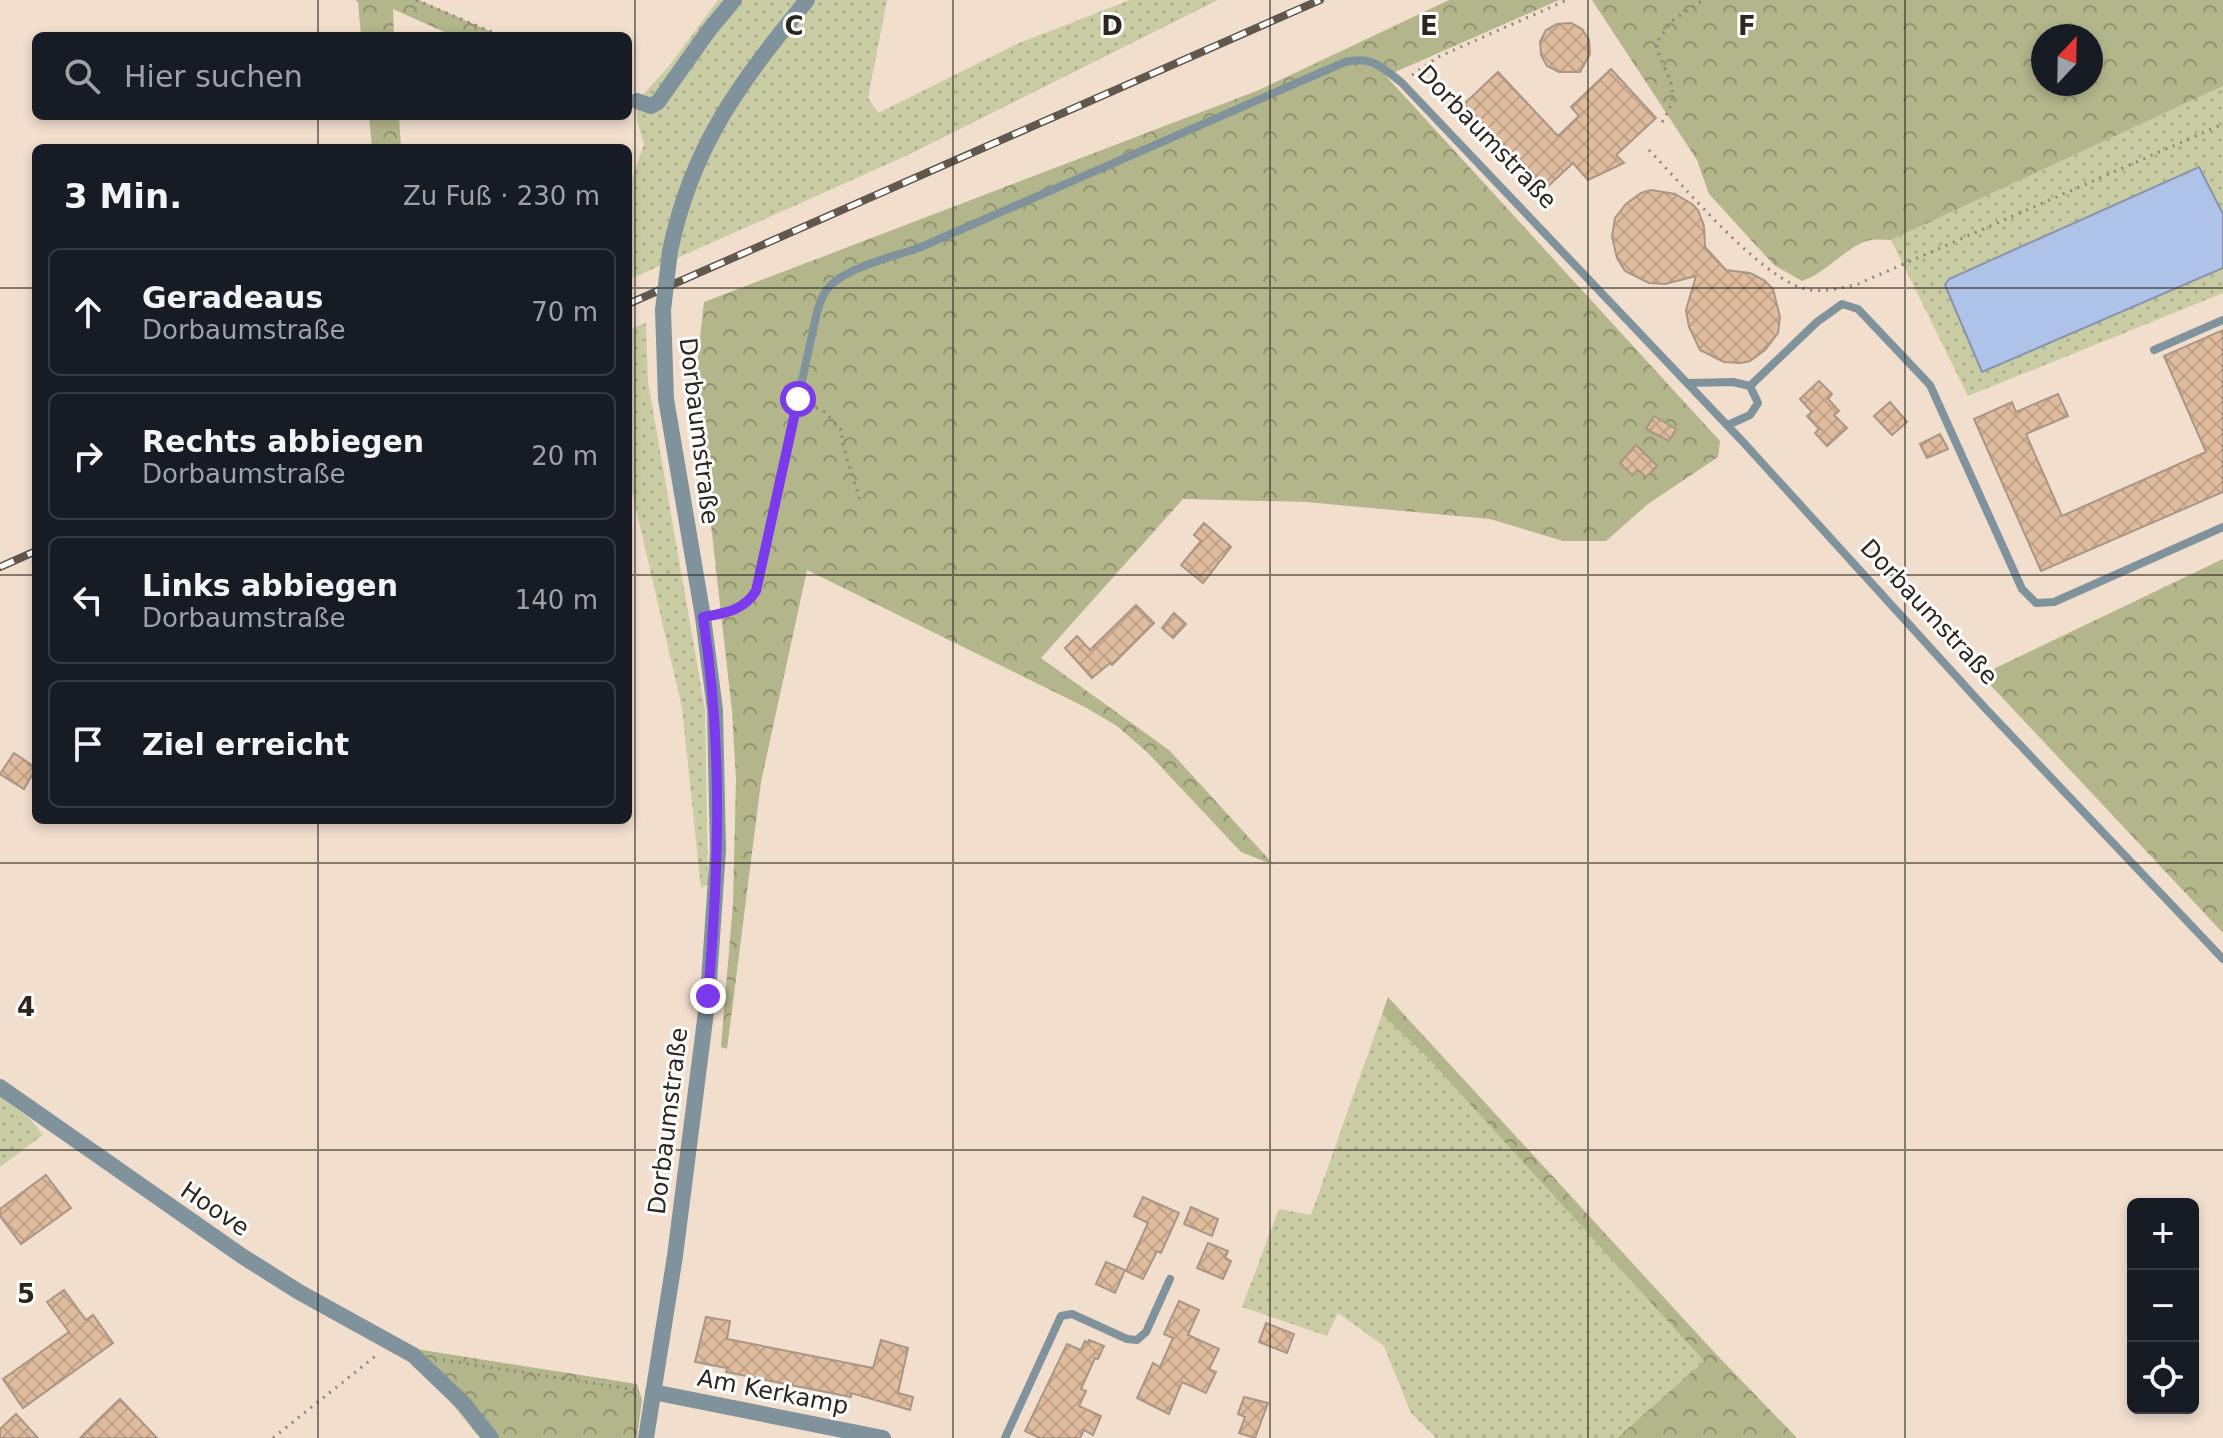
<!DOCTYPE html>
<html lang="de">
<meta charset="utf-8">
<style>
:root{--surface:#171b24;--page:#242831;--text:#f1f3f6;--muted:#9ea1a6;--line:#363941}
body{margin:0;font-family:"DejaVu Sans",sans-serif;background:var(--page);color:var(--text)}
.controls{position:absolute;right:24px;bottom:24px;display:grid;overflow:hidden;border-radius:12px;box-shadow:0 4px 12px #0003}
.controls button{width:72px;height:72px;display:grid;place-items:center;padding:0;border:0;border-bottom:2px solid var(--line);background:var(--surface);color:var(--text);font:40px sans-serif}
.compass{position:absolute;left:2031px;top:24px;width:72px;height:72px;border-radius:50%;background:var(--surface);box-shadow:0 4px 12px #0003;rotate:22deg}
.stop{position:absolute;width:24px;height:24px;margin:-18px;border:6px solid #7c3aed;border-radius:50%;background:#fff}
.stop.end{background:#7c3aed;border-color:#fff;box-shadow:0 2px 8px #0008}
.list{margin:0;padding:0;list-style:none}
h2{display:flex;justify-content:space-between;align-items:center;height:104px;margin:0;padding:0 32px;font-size:34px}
h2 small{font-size:26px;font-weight:400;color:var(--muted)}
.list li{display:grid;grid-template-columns:52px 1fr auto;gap:24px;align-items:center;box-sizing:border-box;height:128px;margin:0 16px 16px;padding:0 16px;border:2px solid var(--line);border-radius:12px}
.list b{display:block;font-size:30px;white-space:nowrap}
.list p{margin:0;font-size:26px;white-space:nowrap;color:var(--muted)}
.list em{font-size:26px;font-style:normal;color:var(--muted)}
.icon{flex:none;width:44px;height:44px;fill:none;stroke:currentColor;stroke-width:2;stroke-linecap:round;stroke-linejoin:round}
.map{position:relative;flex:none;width:2223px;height:1438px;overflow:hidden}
.search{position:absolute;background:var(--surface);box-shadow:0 4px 12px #0003;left:32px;top:32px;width:600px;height:88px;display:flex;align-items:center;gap:20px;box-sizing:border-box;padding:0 28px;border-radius:12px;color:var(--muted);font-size:30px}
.panel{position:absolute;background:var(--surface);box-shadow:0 4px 12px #0003;left:32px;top:144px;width:600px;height:680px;border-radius:12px}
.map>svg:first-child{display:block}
.grass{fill:url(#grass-dots)}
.forest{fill:url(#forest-crowns);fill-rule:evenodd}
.water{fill:#afc3e9;stroke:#8894ac;stroke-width:2}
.building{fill:url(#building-cross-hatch);stroke:#a89687;stroke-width:2}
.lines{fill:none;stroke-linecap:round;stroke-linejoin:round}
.path{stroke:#928579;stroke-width:3;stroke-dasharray:2 6;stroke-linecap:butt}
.lane{stroke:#80939d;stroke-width:8}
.street{stroke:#80939d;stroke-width:16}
.rail-casing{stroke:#61574d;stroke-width:8}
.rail{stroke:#fff;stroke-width:5;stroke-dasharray:15;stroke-linecap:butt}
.street-bridge{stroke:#80939d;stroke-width:16}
.route{stroke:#7c3aed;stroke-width:10}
.grid{fill:none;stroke:#2d261f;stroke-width:2;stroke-opacity:0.55}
.labels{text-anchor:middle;stroke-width:6;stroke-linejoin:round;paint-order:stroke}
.street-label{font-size:24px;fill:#2d261f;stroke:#fff}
.grid-label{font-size:26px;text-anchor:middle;font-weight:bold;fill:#2d261f;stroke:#fff;stroke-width:6;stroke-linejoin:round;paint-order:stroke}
</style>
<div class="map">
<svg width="2223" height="1438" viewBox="0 0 2223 1438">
<defs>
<pattern id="grass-dots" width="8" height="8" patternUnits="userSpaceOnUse" patternTransform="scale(2)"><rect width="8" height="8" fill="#cacca4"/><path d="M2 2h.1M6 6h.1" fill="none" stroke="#aeaf8d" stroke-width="1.8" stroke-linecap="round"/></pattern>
<pattern id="forest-crowns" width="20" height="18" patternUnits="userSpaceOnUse" patternTransform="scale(2)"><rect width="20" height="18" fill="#b3b58a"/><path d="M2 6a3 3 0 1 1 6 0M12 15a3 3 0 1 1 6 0" fill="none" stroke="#929370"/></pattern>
<pattern id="building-cross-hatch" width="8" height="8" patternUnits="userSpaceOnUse" patternTransform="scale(2)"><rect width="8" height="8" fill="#e0bc9d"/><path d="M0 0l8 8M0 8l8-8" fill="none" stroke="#c0a187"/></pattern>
</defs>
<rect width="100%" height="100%" fill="#f1decd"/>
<g class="grass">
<polygon points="718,0 887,0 868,98 878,113 1017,44 1130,0 1218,0 908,155 628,280 628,191 644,144 637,121 637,101 669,66"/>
<polygon points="2223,86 2223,214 2198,168 1949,279 1945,286 1983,372 2223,268 2223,293 1968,396 1891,240"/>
<polygon points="646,323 648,382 705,709 708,884 701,888 682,708 628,474 628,330"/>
<polygon points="1382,1014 1429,1059 1704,1361 1617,1438 1436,1438 1411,1413 1384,1346 1338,1313 1327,1336 1242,1307 1279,1209 1311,1215"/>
<polygon points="0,1096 31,1120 43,1135 0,1167"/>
</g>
<g class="forest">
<polygon points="355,0 419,0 501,36 453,36 393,9 394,36 361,36 358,2"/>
<polygon points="1449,0 1559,0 1386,76 1720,441 1718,457 1648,504 1606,541 1563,541 1490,519 1306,502 1183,499 1041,658 1169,750 1274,865 1241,852 1147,752 1117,726 1085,707 807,570 761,782 727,1049 721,1047 733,903 736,779 732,711 695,383 704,302 1259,90"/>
<path d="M 1592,0 L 2223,0 L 2223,86 L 1891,240 C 1884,240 1877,239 1871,240 C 1850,243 1828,272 1802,281 L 1774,265 L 1709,194 L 1697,160 ZM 2043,36 L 2091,36 L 2091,84 L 2043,84 Z"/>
<polygon points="369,116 399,116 401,148 372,148"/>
<polygon points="2223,559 2223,933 1981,675"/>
<polygon points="1388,997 1714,1352 1797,1438 1617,1438 1704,1361 1429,1059 1382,1014"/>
<polygon points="416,1349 637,1384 642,1400 637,1438 480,1438 433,1380"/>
</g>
<polygon class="water" points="2199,167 2223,214 2223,268 1982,372 1945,285 1949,279"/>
<g class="building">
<polygon points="1571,23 1582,29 1589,40 1590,54 1580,72 1559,72 1547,66 1541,55 1540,42 1546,30 1557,24"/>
<polygon points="1611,69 1656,118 1616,155 1624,163 1588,180 1573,163 1545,189 1464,104 1498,72 1558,136 1579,116 1571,107"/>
<polygon points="1651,190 1675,194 1692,204 1698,210 1704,226 1705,247 1726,270 1750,273 1764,280 1773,289 1780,317 1778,333 1765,350 1750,361 1741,363 1724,362 1700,350 1689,327 1686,310 1696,276 1665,284 1649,283 1625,271 1617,258 1612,237 1615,218 1626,204 1641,193"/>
<polygon points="2223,330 2223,492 2041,571 1974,419 2012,402 2016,412 2058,394 2068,416 2026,434 2062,516 2206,452 2164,356"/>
<polygon points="1819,381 1832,394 1828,399 1839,411 1834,415 1847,428 1827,446 1815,433 1819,429 1807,416 1812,412 1800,399"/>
<polygon points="1890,402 1907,422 1892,435 1874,416"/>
<polygon points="1654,416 1676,429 1669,441 1646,429"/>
<polygon points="1940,434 1948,449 1927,458 1920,444"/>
<polygon points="1636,445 1657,466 1646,477 1638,470 1632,475 1620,463"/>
<polygon points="1204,523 1231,547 1203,583 1181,565 1201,541 1194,535"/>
<polygon points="1136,605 1154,623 1112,665 1110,663 1092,678 1065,648 1077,636 1090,650"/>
<polygon points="1174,613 1186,624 1173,638 1162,628"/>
<polygon points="14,753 36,768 24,789 0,774"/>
<polygon points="46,1175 71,1208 21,1244 0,1216 0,1209"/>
<polygon points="1143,1197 1179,1213 1161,1253 1157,1251 1143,1279 1126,1271 1148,1223 1134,1216"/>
<polygon points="1191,1207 1218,1219 1212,1236 1184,1224"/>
<polygon points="1208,1243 1228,1251 1225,1258 1231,1261 1223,1279 1197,1268"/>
<polygon points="1106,1262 1125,1270 1115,1293 1096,1284"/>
<polygon points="64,1290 86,1320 93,1315 113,1343 23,1408 3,1379 69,1332 47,1302"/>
<polygon points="1179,1301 1199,1310 1188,1335 1219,1349 1209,1369 1216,1372 1206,1393 1182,1382 1169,1414 1137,1398 1153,1363 1160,1367 1173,1338 1164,1334"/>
<polygon points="706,1317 730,1321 727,1339 873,1368 881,1340 908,1348 898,1393 913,1397 910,1410 851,1393 851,1397 726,1372 727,1368 695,1362"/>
<polygon points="1266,1323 1294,1334 1287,1353 1259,1342"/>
<polygon points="1089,1340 1104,1346 1098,1359 1095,1358 1081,1389 1086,1391 1079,1406 1101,1416 1093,1435 1084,1430 1080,1438 1040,1438 1025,1431 1067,1344 1081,1350 1085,1341 1088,1343"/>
<polygon points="1244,1397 1268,1403 1255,1438 1239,1433 1245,1417 1238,1414"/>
<polygon points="120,1399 157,1438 80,1438 95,1423"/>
<polygon points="16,1414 38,1438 0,1438 0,1429"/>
</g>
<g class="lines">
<g class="path">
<polyline points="416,0 501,36"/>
<polyline points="1412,75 1438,57 1567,0"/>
<path d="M 1662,122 C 1686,86 1662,75 1656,43 L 1672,21 L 1703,0"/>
<path d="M 1649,150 C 1683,185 1765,284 1810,290 C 1826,292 1842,288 1858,284 L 2223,124"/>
<polyline points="809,404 825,412 842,431 842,442 861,504"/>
<polyline points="443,1360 637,1390"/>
<polyline points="273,1438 378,1354"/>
</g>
<g class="lane">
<polyline points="2154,350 2223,320"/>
<polyline points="1688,383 1733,382 1750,386 1758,403 1750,415 1728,425"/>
<polyline points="1750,386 1817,322 1842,304 1858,309 1930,385 2022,589 2036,603 2054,602 2223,527"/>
<path d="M 703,617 C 726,613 743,611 756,591 L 817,312 C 819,306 821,299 824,294 C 838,268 894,257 921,247 L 1345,62 C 1372,56 1380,66 1401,82 L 1744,443 L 1985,708 L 2223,959"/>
<polyline points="1005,1438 1061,1316 1072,1314 1127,1339 1137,1340 1146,1332 1170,1279"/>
</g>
<g class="street">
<polyline points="637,101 651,106 658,102 709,30 734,0"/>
<path d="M 670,251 C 692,145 740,83 807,0"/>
<polyline points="0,1087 242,1256 299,1292 413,1355 464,1404 491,1438"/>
<polyline points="653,1392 883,1438"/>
<polyline points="646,1438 675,1256 708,996 718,850 715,710 703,617 666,399 663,310"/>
</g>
<g class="rail-casing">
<g id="rail">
<polyline points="628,304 1320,0"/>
<polyline points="0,567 36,551"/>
</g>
</g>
<use href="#rail" class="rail"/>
<polyline class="street-bridge" points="663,310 670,251"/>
</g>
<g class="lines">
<path class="route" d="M 708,996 C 719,867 723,746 703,617 C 725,613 743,611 756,591 L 798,399"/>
</g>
<path class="grid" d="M 318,0 L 318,36M 635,0 L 635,1438M 953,0 L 953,1438M 1270,0 L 1270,1438M 1588,0 L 1588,1438M 1905,0 L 1905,1438M 318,116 L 318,148M 0,288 L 36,288M 628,288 L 2223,288M 0,575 L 36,575M 628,575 L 2223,575M 318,820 L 318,1438M 0,863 L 2223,863M 0,1150 L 2223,1150"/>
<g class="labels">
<g class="street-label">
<text transform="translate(1487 137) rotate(46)" y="8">Dorbaumstraße</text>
<text transform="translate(699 431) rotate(83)" y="8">Dorbaumstraße</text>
<text transform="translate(1929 612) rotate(47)" y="8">Dorbaumstraße</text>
<text transform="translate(668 1121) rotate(-83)" y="8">Dorbaumstraße</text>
<text transform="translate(215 1209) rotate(34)" y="8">Hoove</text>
<text transform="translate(773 1392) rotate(11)" y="8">Am Kerkamp</text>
</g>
</g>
<g class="grid-label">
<text x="794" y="35">C</text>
<text x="1112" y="35">D</text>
<text x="1429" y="35">E</text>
<text x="1747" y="35">F</text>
<text x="26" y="1016">4</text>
<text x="26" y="1303">5</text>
</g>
</svg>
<div class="controls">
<button>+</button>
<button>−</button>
<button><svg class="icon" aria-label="locate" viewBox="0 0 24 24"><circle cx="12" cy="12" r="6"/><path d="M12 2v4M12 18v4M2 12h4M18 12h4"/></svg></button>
</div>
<svg class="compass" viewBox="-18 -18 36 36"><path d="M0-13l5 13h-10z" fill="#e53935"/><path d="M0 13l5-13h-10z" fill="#9ea1a6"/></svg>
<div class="stop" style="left:798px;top:399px"></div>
<div class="stop end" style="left:708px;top:996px"></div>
<div class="search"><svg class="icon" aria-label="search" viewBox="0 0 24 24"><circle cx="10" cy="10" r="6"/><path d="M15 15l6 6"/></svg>Hier suchen</div>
<section class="panel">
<h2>3 Min.<small>Zu Fuß · 230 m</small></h2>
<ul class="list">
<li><svg class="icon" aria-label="ahead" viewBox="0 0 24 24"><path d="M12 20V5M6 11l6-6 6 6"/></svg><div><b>Geradeaus</b><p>Dorbaumstraße</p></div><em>70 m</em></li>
<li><svg class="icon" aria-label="right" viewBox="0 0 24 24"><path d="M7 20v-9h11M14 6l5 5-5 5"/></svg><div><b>Rechts abbiegen</b><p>Dorbaumstraße</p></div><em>20 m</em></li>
<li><svg class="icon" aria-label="left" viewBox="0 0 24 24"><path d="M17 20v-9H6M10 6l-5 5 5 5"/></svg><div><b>Links abbiegen</b><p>Dorbaumstraße</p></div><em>140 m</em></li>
<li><svg class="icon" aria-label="arrive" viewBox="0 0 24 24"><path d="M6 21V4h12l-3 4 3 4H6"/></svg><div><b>Ziel erreicht</b></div></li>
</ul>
</section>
</div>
